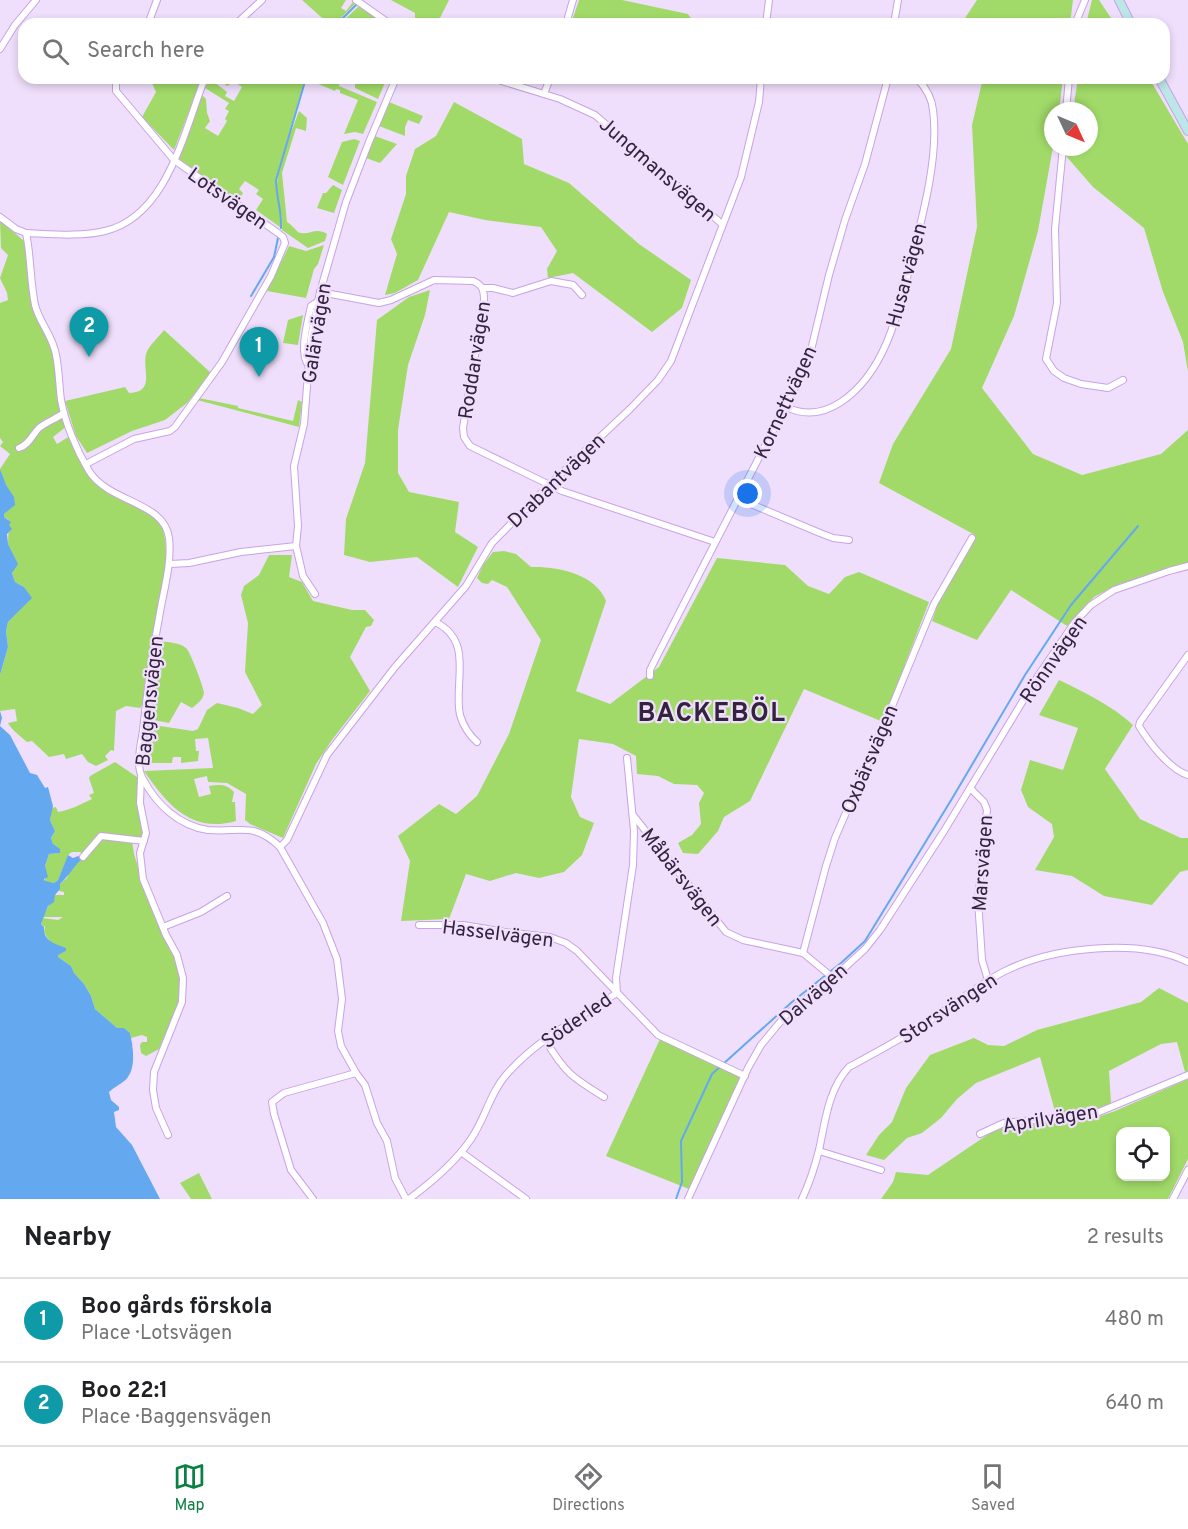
<!DOCTYPE html>
<meta charset="utf-8">
<style>
:root{--surface:#fff;--page:#f6f6f6;--text:#202124;--muted:#757577;--line:#e0e0e0;--accent:#0b8043}
body{margin:0;font-family:Overpass,sans-serif;background:var(--page);color:var(--text)}
.controls{position:absolute;right:18px;bottom:18px;display:grid;overflow:hidden;border-radius:12px;box-shadow:0 3px 9px #0003}
.controls button{width:54px;height:54px;display:grid;place-items:center;padding:0;border:0;border-bottom:2px solid var(--line);background:var(--surface);color:var(--text);font:30px sans-serif}
.compass{position:absolute;left:1044px;top:102px;width:54px;height:54px;border-radius:50%;background:var(--surface);box-shadow:0 3px 9px #0003;rotate:134deg}
.you{position:absolute;left:748px;top:494px;width:21px;height:21px;margin:-15px;border:4px solid #fff;border-radius:50%;background:#1a73e8;box-shadow:0 0 0 9px #1a73e833}
.badge{display:grid;place-items:center;width:39px;height:39px;border-radius:50%;background:var(--accent);color:#fff;font-size:20px;font-weight:700}
.pin{position:absolute;translate:-50% -50px;filter:drop-shadow(0 2px 3px #0008)}
.pin::after{content:'';position:absolute;top:32px;width:21px;height:18px;background:inherit;clip-path:polygon(0 0,100% 0,50% 100%)}
.list{margin:0;padding:0;list-style:none}
h2{display:flex;justify-content:space-between;align-items:center;height:78px;margin:0;padding:0 24px;font-size:26px}
h2 small{font-size:20px;font-weight:400;color:var(--muted)}
.list li{display:grid;grid-template-columns:39px 1fr auto;gap:18px;align-items:center;box-sizing:border-box;height:84px;padding:0 24px;border-top:2px solid var(--line)}
.list b{display:block;font-size:22px;white-space:nowrap}
.list p{margin:0;font-size:20px;white-space:nowrap;color:var(--muted)}
.list em{font-size:20px;font-style:normal;color:var(--muted)}
.icon{flex:none;width:33px;height:33px;fill:none;stroke:currentColor;stroke-width:2;stroke-linecap:round;stroke-linejoin:round}
.map{position:relative;flex:none;width:1188px;height:1199px;overflow:hidden}
.search{position:absolute;background:var(--surface);box-shadow:0 3px 9px #0003;left:18px;right:18px;top:18px;height:66px;display:flex;align-items:center;gap:15px;box-sizing:border-box;padding:0 21px;border-radius:18px;color:var(--muted);font-size:22px}
.sheet{height:246px;background:var(--surface)}
nav{display:flex;justify-content:space-around;align-items:center;box-sizing:border-box;height:84px;border-top:2px solid var(--line);background:var(--surface);font-size:16px;color:var(--muted)}
nav a{display:grid;justify-items:center;gap:3px}
nav .on{color:var(--accent)}
.map>svg:first-child{display:block}
.green{fill:#a1da69;fill-rule:evenodd}
.water{fill:#64a8ef}
.lines{fill:none;stroke-linecap:round;stroke-linejoin:round}
.stream{stroke:#64a8ef;stroke-width:2}
.street-casing{stroke:#caa1e6;stroke-width:8}
.secondary-casing{stroke:#caa1e6;stroke-width:10}
.street{stroke:#fff;stroke-width:6}
.secondary{stroke:#bbe7e6;stroke-width:8}
.labels{text-anchor:middle;stroke-width:4.5;stroke-linejoin:round;paint-order:stroke}
.street-label{font-size:20px;fill:#34233e;stroke:#f0dffc}
.district-label{font-size:26px;font-weight:bold;letter-spacing:1.5px;fill:#34233e;stroke:#f0dffc}
</style>
<div class="map">
<svg width="1188" height="1199" viewBox="0 0 1188 1199">
<rect width="100%" height="100%" fill="#f0dffc"/>
<g class="green">
<polygon points="302,0 346,0 341,8 346,11 353,2 355,4 335,24 329,24"/>
<polygon points="391,0 449,0 437,24 415,24 415,13"/>
<polygon points="579,0 622,0 688,14 692,20 690,24 571,24"/>
<polygon points="977,0 1073,0 1070,24 961,24"/>
<polygon points="1092,0 1099,0 1115,24 1086,24"/>
<polygon points="359,6 379,19 376,24 340,24"/>
<polygon points="175,78 202,78 174,150 142,117 156,92 152,83"/>
<polygon points="209,78 227,92 225,96 234,101 242,87 234,82 227,86 218,78 305,78 275,181 280,213 280,227 256,210 263,199 256,194 259,190 245,181 239,189 243,193 238,202 178,158 202,95 206,99 207,113 210,121 205,128 218,136 227,121 225,119 229,111 225,109 229,103 205,88"/>
<polygon points="309,78 341,78 339,86 377,102 363,134 355,132 344,134 358,100 340,93 340,90 336,89 335,91 309,80"/>
<polygon points="352,78 387,78 378,99 355,88 355,82 351,81"/>
<polygon points="983,78 1063,78 1059,111 1053,111 1053,147 1038,231 1014,316 982,388 1033,454 1082,475 1161,454 1188,430 1188,564 1119,584 1094,597 1067,626 1011,590 977,640 932,621 939,601 975,535 879,483 893,444 951,349 977,227 972,125"/>
<polygon points="1078,78 1149,78 1188,144 1188,372 1183,342 1163,292 1144,228 1093,187 1066,156 1067,147 1089,147 1089,111 1073,111"/>
<polygon points="389,102 423,116 419,124 408,120 405,127 405,136 379,126"/>
<polygon points="454,102 522,139 524,164 569,183 639,244 691,280 682,308 652,332 573,273 548,278 547,269 557,251 541,227 485,220 449,212 418,280 395,293 385,295 397,254 391,239 406,194 406,176 415,149 436,136"/>
<path d="M 299,111 L 307,118 L 306,131 L 296,128 L 282,173 L 287,222 C 291,224 295,229 298,232 C 308,237 315,226 327,234 L 325,241 L 308,248 L 282,230 C 284,214 275,199 277,183 C 279,159 291,134 299,111 Z"/>
<polygon points="375,136 397,144 380,163 366,158"/>
<polygon points="354,139 360,141 343,185 328,177 342,142"/>
<polygon points="333,185 342,190 334,213 317,208 323,193 326,193"/>
<path d="M 0,220 L 25,242 L 32,303 L 52,349 L 67,426 L 53,437 L 57,444 L 70,436 C 80,457 93,482 113,495 C 126,503 148,508 158,520 C 179,546 153,649 147,683 L 144,685 L 144,704 L 140,708 L 126,706 L 116,711 L 114,751 L 111,750 L 105,756 L 108,760 L 96,766 L 88,762 L 82,754 L 66,759 L 64,754 L 49,757 L 32,741 L 27,742 C 22,738 10,728 8,723 L 17,721 L 15,709 L 0,711 L 0,675 L 8,647 L 6,631 L 8,622 L 31,598 L 24,587 L 15,582 L 12,573 L 16,561 L 8,544 L 9,520 L 4,517 L 4,514 L 12,507 L 0,469 L 10,454 L 0,446 L 3,442 L 0,438 L 0,303 L 8,300 L 7,293 L 0,278 L 8,255 L 1,248 Z"/>
<polygon points="324,245 318,264 314,269 306,298 267,291 289,246 306,251"/>
<polygon points="430,290 425,315 408,365 398,430 398,473 409,492 459,502 455,532 478,547 458,587 417,557 370,562 344,555 346,519 365,463 377,320 409,297"/>
<polygon points="303,315 298,345 283,343 288,320"/>
<path d="M 164,330 L 211,373 L 187,403 L 165,420 L 132,431 L 87,453 L 76,436 L 65,401 L 125,387 L 129,393 C 156,392 142,370 146,354 C 149,345 158,338 164,330 Z"/>
<polygon points="199,398 238,406 238,408 293,421 298,400 302,402 299,427 197,400"/>
<path d="M 504,551 L 516,554 L 531,567 C 557,566 596,574 606,601 L 576,691 L 610,704 L 659,667 L 717,558 L 785,565 L 808,586 L 829,594 L 845,577 L 859,572 L 929,602 L 883,722 L 804,689 L 750,801 L 724,817 L 718,831 L 698,854 L 683,853 L 678,843 L 692,835 L 701,824 L 699,803 L 704,793 L 697,785 L 674,784 L 658,776 L 637,774 L 636,756 L 613,744 L 579,739 L 571,797 L 580,817 L 594,823 L 582,855 L 564,872 L 539,878 L 516,873 L 490,881 L 466,874 L 449,919 L 401,921 L 410,861 L 398,836 L 439,804 L 456,814 L 477,796 L 509,734 L 541,640 L 507,587 L 492,580 L 488,584 L 482,583 L 477,578 L 483,565 L 493,552 Z"/>
<path d="M 269,555 L 292,555 L 289,577 L 302,582 L 313,601 L 352,610 L 365,610 L 374,620 L 371,626 L 366,627 L 350,657 L 370,691 L 332,740 L 316,764 L 283,838 L 250,824 L 245,820 L 246,794 L 227,783 L 208,782 L 207,776 L 194,779 L 199,797 L 211,794 L 209,786 C 219,784 227,784 234,792 L 232,802 L 235,802 L 236,821 C 191,834 167,804 144,771 L 213,768 L 208,738 L 195,739 L 196,751 L 199,751 L 198,761 L 181,763 L 181,757 L 173,757 L 172,763 L 144,763 L 147,724 L 193,731 L 198,729 L 207,710 L 217,703 L 238,708 L 253,714 L 262,705 L 245,672 L 248,623 L 241,595 L 244,586 L 259,575 Z"/>
<path d="M 158,641 C 166,642 179,642 186,648 C 190,651 204,688 204,693 C 203,700 197,704 192,708 L 181,702 L 169,723 L 148,719 Z"/>
<path d="M 1059,680 C 1086,693 1111,705 1133,725 L 1105,769 L 1140,819 L 1181,838 L 1188,838 L 1188,870 L 1180,872 L 1152,905 L 1104,896 L 1072,876 L 1035,870 L 1054,837 L 1052,824 L 1028,807 L 1021,790 L 1030,760 L 1063,770 L 1078,728 L 1039,715 Z"/>
<path d="M 115,762 L 137,777 L 139,807 L 144,831 L 140,839 L 101,834 L 83,855 L 80,852 L 72,852 L 69,854 L 58,880 L 54,883 L 45,882 L 45,866 L 49,854 L 60,853 L 53,844 L 51,838 L 55,831 L 50,820 L 52,808 L 56,807 L 58,812 C 71,810 81,804 92,799 L 89,795 L 94,793 L 89,778 L 90,776 Z"/>
<polygon points="102,837 132,840 134,854 142,880 164,936 174,955 181,982 178,1006 159,1049 146,1056 141,1053 140,1045 142,1042 147,1042 147,1037 142,1035 131,1038 130,1033 124,1028 117,1028 95,1009 91,996 84,984 74,973 71,966 58,957 57,955 66,951 50,942 44,932 45,927 41,924 42,918 58,920 63,917 42,917 55,895 64,895 64,892 59,891 60,884 67,878 69,871"/>
<polygon points="1159,988 1188,1003 1188,1071 1185,1072 1177,1042 1161,1044 1109,1071 1111,1103 1094,1111 1056,1115 1040,1057 976,1083 957,1099 941,1118 922,1133 907,1138 884,1160 866,1155 879,1135 892,1122 906,1088 930,1055 974,1038 988,1045 1004,1046 1037,1030 1141,1002"/>
<polygon points="660,1039 742,1078 689,1189 606,1156"/>
<path d="M 1188,1079 L 1188,1159 L 1168,1199 L 881,1199 L 893,1182 L 896,1172 L 928,1175 L 993,1131 L 1016,1125 L 1092,1119 L 1115,1111 ZM 1120,1132 L 1166,1132 L 1166,1176 L 1120,1176 Z"/>
<polygon points="199,1173 212,1199 191,1199 180,1183"/>
</g>
<g class="water">
<polygon points="0,469 6,485 14,497 15,505 4,514 4,517 11,522 9,525 12,529 7,534 8,544 18,564 12,573 15,582 24,587 32,598 8,622 6,631 8,647 0,675"/>
<path d="M 0,711 L 2,718 L 0,726 L 10,735 L 30,773 L 37,775 L 45,788 L 48,787 L 53,806 L 50,820 L 55,831 L 51,838 L 53,844 L 60,849 L 60,853 L 49,854 L 45,866 L 48,877 L 44,879 L 45,881 L 54,883 L 58,880 L 68,855 L 73,858 L 78,856 L 82,859 C 73,867 68,877 60,884 L 60,889 L 55,895 L 54,902 L 48,906 L 41,924 L 44,927 C 43,941 55,944 66,948 L 66,951 L 58,955 L 58,957 L 71,966 L 74,973 L 84,984 L 91,996 L 95,1009 L 117,1028 L 124,1028 L 130,1033 C 133,1046 136,1066 128,1077 C 125,1082 114,1087 109,1092 L 111,1100 L 119,1107 L 119,1110 L 114,1112 L 116,1127 L 132,1145 L 160,1199 L 0,1199 Z"/>
</g>
<g class="lines">
<g class="stream">
<polyline points="337,24 356,5"/>
<path d="M 281,228 C 282,211 276,196 276,180 L 306,78"/>
<polyline points="251,296 274,257 278,238"/>
<polyline points="676,1199 682,1182 681,1141 712,1074 792,1002 841,963 865,941 953,797 1025,675 1071,605 1138,526"/>
</g>
<g class="street-casing">
<g id="street">
<polyline points="356,0 390,24"/>
<polyline points="148,24 157,0"/>
<polyline points="236,24 262,0"/>
<polyline points="566,24 573,0"/>
<polyline points="766,24 769,0"/>
<polyline points="894,24 898,0"/>
<polyline points="1075,24 1085,0"/>
<polyline points="0,49 15,25 36,0"/>
<polyline points="492,78 560,99 595,115 722,224"/>
<polyline points="544,94 550,78"/>
<polyline points="1066,111 1069,78"/>
<polyline points="1063,147 1055,229 1057,303 1046,359 1054,371 1064,378 1081,384 1108,388 1123,380"/>
<path d="M 0,217 L 16,229 L 26,233 C 31,256 30,281 35,305 C 39,322 53,336 56,355 C 59,369 59,385 61,400 C 65,423 77,451 89,471 C 109,503 164,501 169,538 C 172,565 163,592 159,618 C 152,655 147,693 143,730 C 141,744 135,766 143,779 C 156,804 179,826 208,830 C 240,833 253,821 280,847 L 323,923 L 337,959 L 342,999 L 338,1031 L 341,1046 L 356,1073 L 365,1085 L 377,1123 L 387,1141 L 395,1178 L 406,1199"/>
<path d="M 26,233 C 51,234 80,237 105,231 C 168,216 184,130 205,78"/>
<polyline points="483,288 493,288 513,293 551,281 573,285 582,295"/>
<path d="M 320,292 L 379,303 L 391,300 L 434,280 L 473,281 C 483,285 484,291 484,300 L 463,428 L 464,437 L 470,446 L 562,491 L 715,542"/>
<path d="M 309,366 C 298,354 308,321 311,306 L 317,302"/>
<path d="M 786,407 C 805,416 823,414 841,402 C 888,371 900,304 913,254 C 924,211 939,153 933,110 C 932,97 925,87 917,78"/>
<path d="M 19,448 C 29,445 32,435 39,428 C 46,422 56,419 64,413"/>
<polyline points="86,464 134,439 170,431 175,427 222,362 271,276 285,243 283,237 278,233 174,160 116,91 116,82 119,78"/>
<polyline points="739,499 820,533 833,538 849,540"/>
<polyline points="170,564 189,563 241,552 296,546"/>
<polyline points="315,594 303,576 296,546 298,526 294,466 304,424 311,337 320,292 346,202 369,142 396,78"/>
<path d="M 435,622 C 475,641 453,683 460,715 C 463,725 469,735 477,742"/>
<path d="M 1188,655 L 1140,722 L 1139,726 C 1148,741 1170,770 1188,775"/>
<polyline points="650,676 650,670 658,654 804,370 812,346 829,275 845,220 865,164 888,78"/>
<polyline points="141,778 140,803 146,833 140,853 143,879 166,935 177,955 183,978 182,1002 154,1072 153,1090 156,1108 168,1135"/>
<polyline points="970,788 984,802 987,810 978,900 982,960 988,980"/>
<polyline points="633,815 726,932 743,940 803,953"/>
<polyline points="280,847 287,840 327,755 395,667 466,586 492,543 549,485 630,409 658,380 671,361 741,177 759,102 761,78"/>
<polyline points="83,857 101,836 144,841"/>
<polyline points="419,925 463,925 505,932 550,937 566,943 577,951 658,1035 745,1076"/>
<polyline points="163,927 201,912 227,896"/>
<polyline points="832,977 803,953 826,866 835,838 888,716 934,604 972,538"/>
<path d="M 546,1041 C 565,1073 573,1078 604,1097"/>
<polyline points="980,1134 1004,1123 1094,1114 1188,1075"/>
<polyline points="819,1151 881,1170"/>
<polyline points="461,1152 526,1199"/>
<polyline points="313,1199 291,1170 274,1114 272,1102 284,1093 356,1073"/>
<path d="M 409,1199 C 432,1182 455,1163 471,1139 C 485,1119 490,1093 506,1075 C 536,1040 579,1018 617,993 L 616,978 L 633,865 L 634,831 L 627,758"/>
<polyline points="688,1199 748,1068 761,1045 786,1015 842,970 865,949 880,930 944,831 1038,676 1075,622 1091,605 1114,590 1169,571 1188,566"/>
<path d="M 802,1199 C 809,1184 815,1166 819,1150 C 825,1123 828,1089 849,1067 C 877,1052 905,1037 932,1019 C 956,1003 979,984 1005,971 C 1053,947 1139,938 1188,962"/>
<polyline points="1173,1199 1188,1170"/>
</g>
</g>
<g class="secondary-casing">
<g id="secondary">
<polyline points="1119,0 1131,24"/>
<polyline points="1159,78 1188,131"/>
</g>
</g>
<use href="#street" class="street"/>
<use href="#secondary" class="secondary"/>
</g>
<g class="labels">
<g class="street-label">
<text transform="translate(658 169) rotate(41)" y="7">Jungmansvägen</text>
<text transform="translate(228 198) rotate(35)" y="7">Lotsvägen</text>
<text transform="translate(906 275) rotate(-75)" y="7">Husarvägen</text>
<text transform="translate(316 333) rotate(-81)" y="7">Galärvägen</text>
<text transform="translate(474 360) rotate(-81)" y="7">Roddarvägen</text>
<text transform="translate(785 402) rotate(-65)" y="7">Kornettvägen</text>
<text transform="translate(556 480) rotate(-44)" y="7">Drabantvägen</text>
<text transform="translate(1053 659) rotate(-55)" y="7">Rönnvägen</text>
<text transform="translate(149 701) rotate(-84)" y="7">Baggensvägen</text>
<text transform="translate(869 759) rotate(-67)" y="7">Oxbärsvägen</text>
<text transform="translate(982 863) rotate(-86)" y="7">Marsvägen</text>
<text transform="translate(682 877) rotate(52)" y="7">Måbärsvägen</text>
<text transform="translate(498 933) rotate(7)" y="7">Hasselvägen</text>
<text transform="translate(813 994) rotate(-41)" y="7">Dalvägen</text>
<text transform="translate(948 1008) rotate(-33)" y="7">Storsvängen</text>
<text transform="translate(576 1020) rotate(-35)" y="7">Söderled</text>
<text transform="translate(1050 1118) rotate(-9)" y="7">Aprilvägen</text>
</g>
<g class="district-label">
<text x="712" y="721">BACKEBÖL</text>
</g>
</g>
</svg>
<div class="controls">
<button><svg class="icon" aria-label="locate" viewBox="0 0 24 24"><circle cx="12" cy="12" r="6"/><path d="M12 2v4M12 18v4M2 12h4M18 12h4"/></svg></button>
</div>
<svg class="compass" viewBox="-18 -18 36 36"><path d="M0-13l5 13h-10z" fill="#e53935"/><path d="M0 13l5-13h-10z" fill="#757577"/></svg>
<div class="you"></div>
<div class="pin badge" style="left:259px;top:377px;background:#0f9aa8">1</div>
<div class="pin badge" style="left:89px;top:357px;background:#0f9aa8">2</div>
<div class="search"><svg class="icon" aria-label="search" viewBox="0 0 24 24"><circle cx="10" cy="10" r="6"/><path d="M15 15l6 6"/></svg>Search here</div>
</div>
<section class="sheet">
<h2>Nearby<small>2 results</small></h2>
<ul class="list">
<li><span class="badge" style="background:#0f9aa8">1</span><div><b>Boo gårds förskola</b><p>Place · Lotsvägen</p></div><em>480 m</em></li>
<li><span class="badge" style="background:#0f9aa8">2</span><div><b>Boo 22:1</b><p>Place · Baggensvägen</p></div><em>640 m</em></li>
</ul>
</section>
<nav>
<a class="on"><svg class="icon" aria-label="map" viewBox="0 0 24 24"><path d="M3 6l6-2 6 2 6-2v14l-6 2-6-2-6 2zM9 4v14M15 6v14"/></svg>Map</a>
<a><svg class="icon" aria-label="directions" viewBox="0 0 24 24"><path d="M12 3l9 9-9 9-9-9zM9 14v-3h6M13 9l2 2-2 2"/></svg>Directions</a>
<a><svg class="icon" aria-label="saved" viewBox="0 0 24 24"><path d="M7 4h10v16l-5-4-5 4z"/></svg>Saved</a>
</nav>
